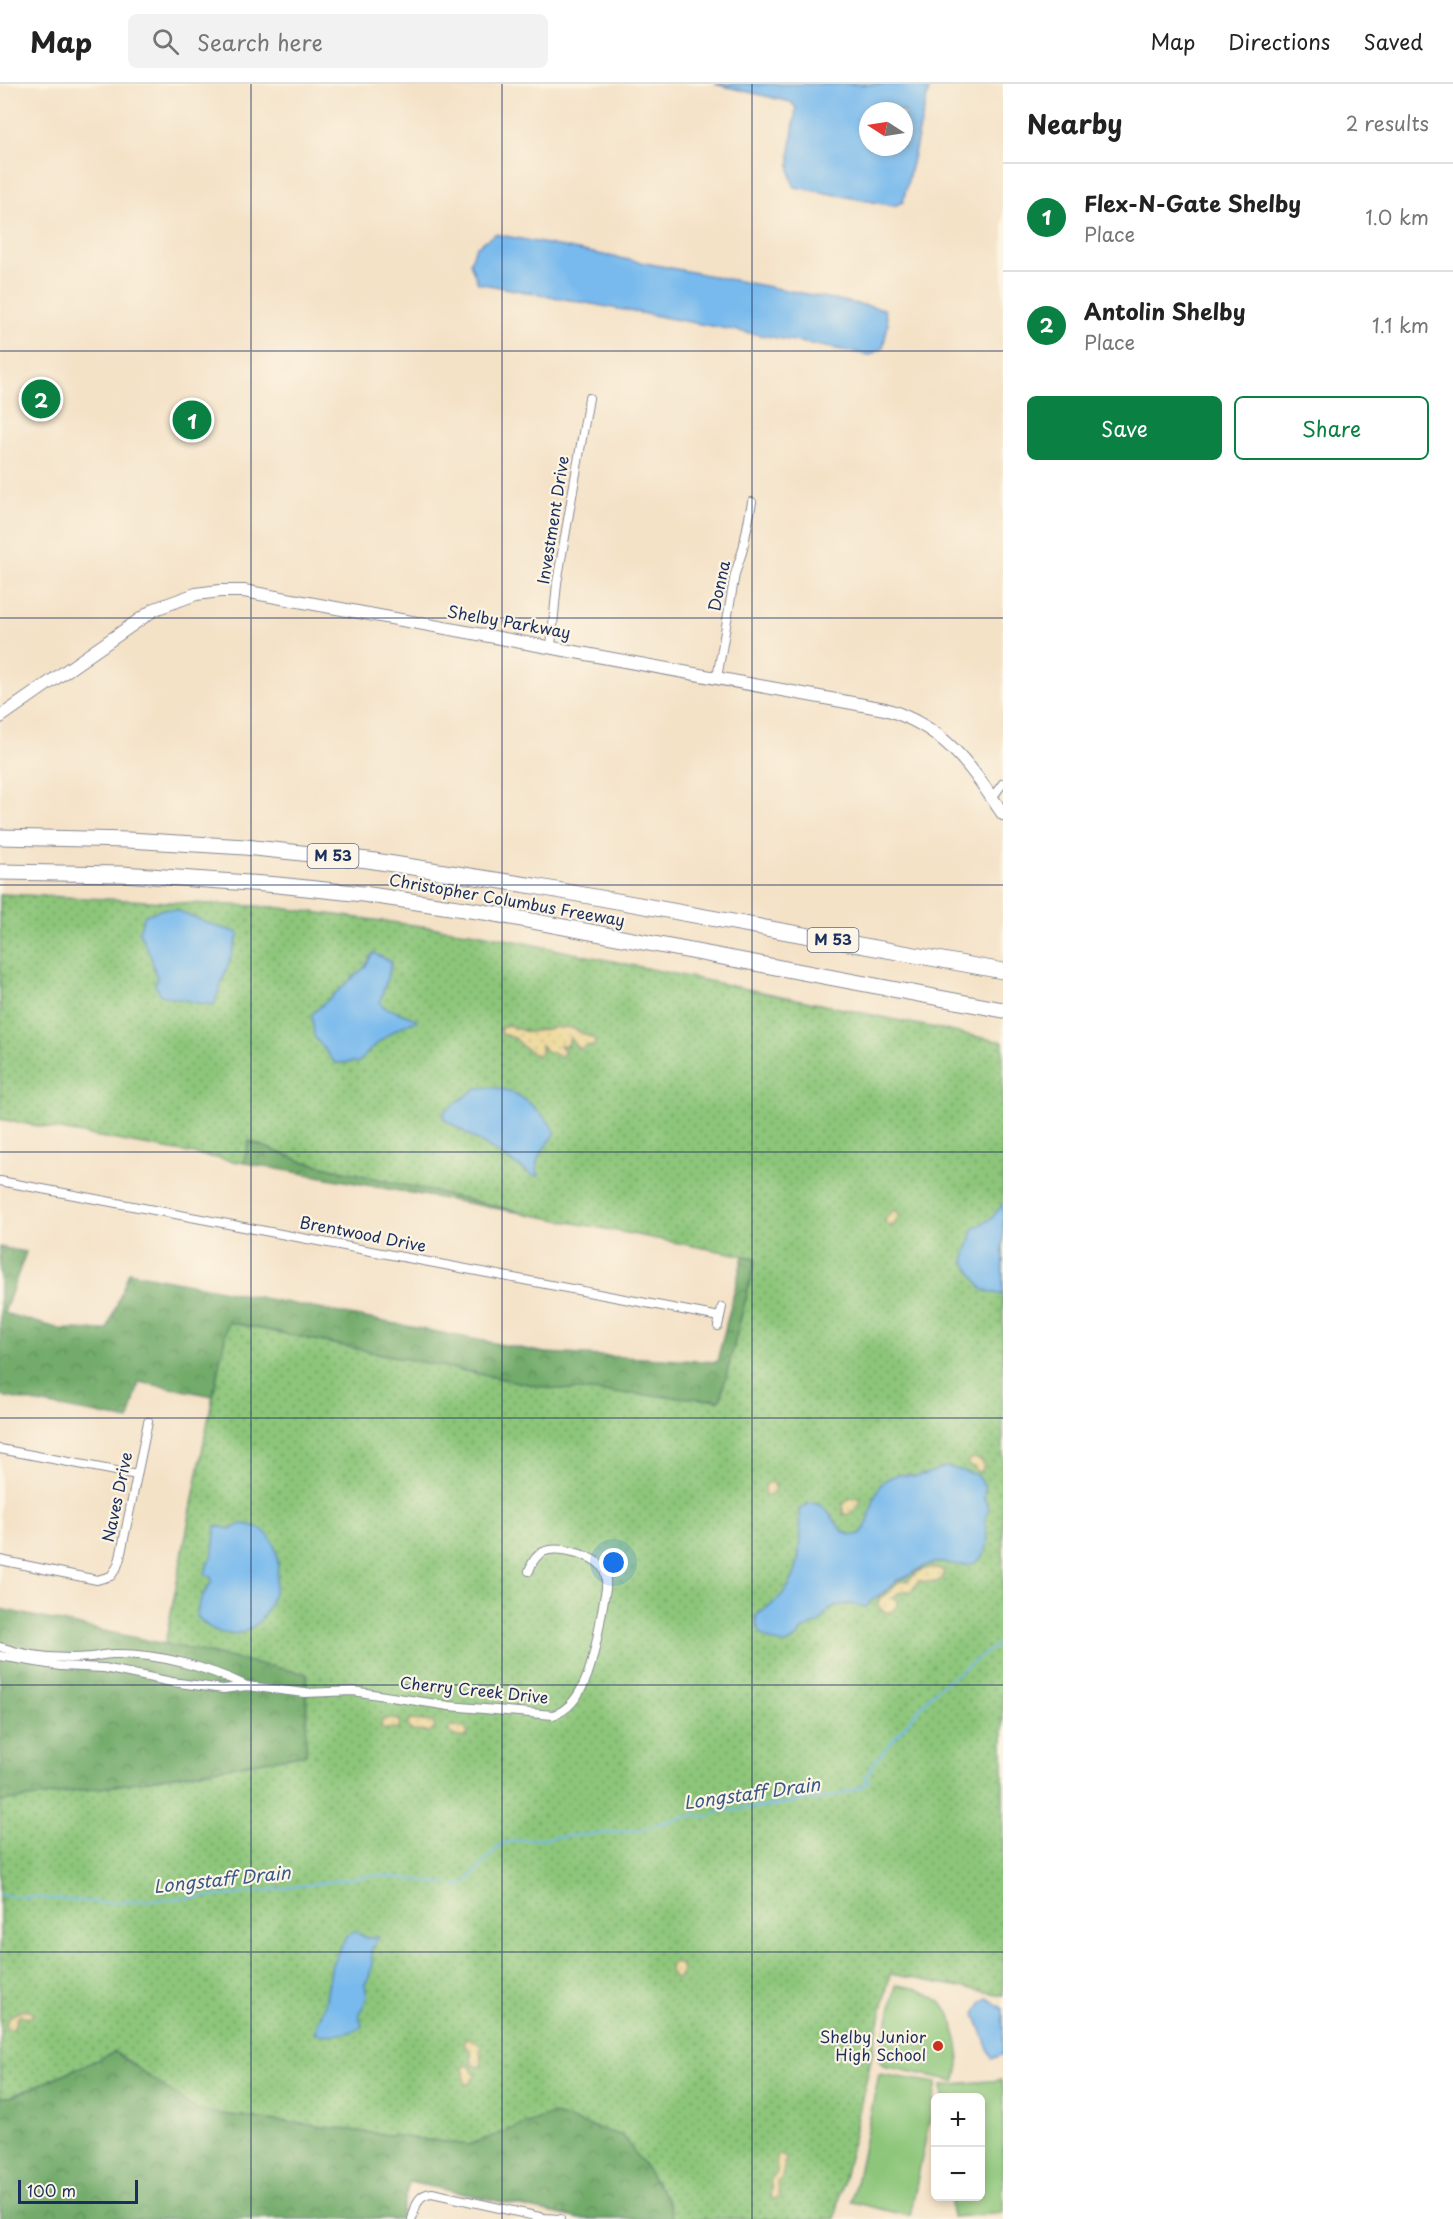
<!DOCTYPE html>
<meta charset="utf-8">
<style>
:root{--surface:#fff;--page:#f2f2f2;--text:#222;--muted:#767676;--line:#e0e0e0;--accent:#0b8043}
body{margin:0;font-family:"Playpen Sans",sans-serif;background:var(--page);color:var(--text)}
.controls{position:absolute;right:18px;bottom:18px;display:grid;overflow:hidden;border-radius:9px;box-shadow:0 3px 9px #0003}
.controls button{width:54px;height:54px;display:grid;place-items:center;padding:0;border:0;border-bottom:2px solid var(--line);background:var(--surface);color:var(--text);font:30px sans-serif}
.compass{position:absolute;left:859px;top:18px;width:54px;height:54px;border-radius:50%;background:var(--surface);box-shadow:0 3px 9px #0003;rotate:282deg}
.scale{position:absolute;left:18px;bottom:15px;width:120px;box-sizing:border-box;padding-left:6px;border:3px solid #1b2f5e;border-top:0;font-size:16px;line-height:21px;white-space:nowrap;color:#1b2f5e;-webkit-text-stroke:4px #fcf5e5;paint-order:stroke}
.you{position:absolute;left:614px;top:1479px;width:21px;height:21px;margin:-15px;border:4px solid #fff;border-radius:50%;background:#1a73e8;box-shadow:0 0 0 9px #1a73e833}
.badge{display:grid;place-items:center;width:39px;height:39px;border-radius:50%;background:var(--accent);color:#fff;font-size:20px;font-weight:700}
.pin{position:absolute;translate:-50% -50%;border:3px solid #fff;box-shadow:0 2px 6px #0006}
.list{margin:0;padding:0;list-style:none}
h2{display:flex;justify-content:space-between;align-items:center;height:78px;margin:0;padding:0 24px;font-size:26px}
h2 small{font-size:20px;font-weight:400;color:var(--muted)}
.list li{display:grid;grid-template-columns:39px 1fr auto;gap:18px;align-items:center;box-sizing:border-box;height:108px;padding:0 24px;border-top:2px solid var(--line)}
.list b{display:block;font-size:22px;white-space:nowrap}
.list p{margin:0;font-size:20px;white-space:nowrap;color:var(--muted)}
.list em{font-size:20px;font-style:normal;color:var(--muted)}
.actions{display:flex;gap:12px;padding:18px 24px}
.actions a{flex:1;padding:14px 0;border:2px solid var(--accent);border-radius:9px;text-align:center;font-size:21px;color:var(--accent)}
.actions .main{background:var(--accent);color:#fff}
.icon{flex:none;width:33px;height:33px;fill:none;stroke:currentColor;stroke-width:2;stroke-linecap:round;stroke-linejoin:round}
.map{position:relative;flex:none;width:1003px;height:2135px;overflow:hidden}
header{display:flex;align-items:center;gap:36px;box-sizing:border-box;height:84px;padding:0 30px;background:var(--surface);border-bottom:2px solid var(--line)}
header strong{font-size:28px}
nav{display:flex;gap:33px;margin-inline-start:auto;font-size:21px}
.search{width:420px;height:54px;background:var(--page);display:flex;align-items:center;gap:15px;box-sizing:border-box;padding:0 21px;border-radius:9px;color:var(--muted);font-size:22px}
main{display:flex}
aside{flex:1;background:var(--surface)}
.map>svg:first-child{display:block}
.grass{fill:url(#grass-dots);stroke:#547a6c;stroke-width:1.5}
.forest{fill:url(#forest-crowns);stroke:#466d64;stroke-width:1.5}
.sand{fill:url(#sand-dots);stroke:#84847e;stroke-width:1.5}
.pitch{fill:#8dc67a;stroke:#547a6c;stroke-width:1.5}
.water{fill:#78baed;stroke:#4a74a6;stroke-width:1.5;fill-rule:evenodd}
.lines{fill:none;stroke-linecap:round;stroke-linejoin:round}
.stream{stroke:#78baed;stroke-width:2}
.street-casing{stroke:#888892;stroke-width:10}
.secondary-casing{stroke:#888892;stroke-width:14}
.highway-casing{stroke:#888892;stroke-width:17}
.street{stroke:#fff;stroke-width:8}
.secondary{stroke:#fff;stroke-width:12}
.highway{stroke:#fff;stroke-width:15}
.grid{fill:none;stroke:#1b2f5e;stroke-width:1.5;stroke-opacity:0.55}
.poi-dot{fill:#c8321e;stroke:#fcf5e5;stroke-width:2}
.labels{text-anchor:middle;stroke-width:4.5;stroke-linejoin:round;paint-order:stroke}
.shield{fill:#fcf5e5;stroke:#5e6a86;stroke-width:1.5}
.shield-label{font-size:15px;font-weight:bold;fill:#1b2f5e}
.street-label{font-size:16px;fill:#1b2f5e;stroke:#fcf5e5}
.poi-label{font-size:16px;fill:#1b2f5e;stroke:#fcf5e5;text-anchor:end}
.water-label{font-size:18px;font-style:italic;fill:#375989;stroke:#fcf5e5}
</style>
<header>
<strong>Map</strong>
<div class="search"><svg class="icon" aria-label="search" viewBox="0 0 24 24"><circle cx="10" cy="10" r="6"/><path d="M15 15l6 6"/></svg>Search here</div>
<nav><a>Map</a><a>Directions</a><a>Saved</a></nav>
</header>
<main>
<div class="map">
<svg width="1003" height="2135" viewBox="0 0 1003 2135">
<defs>
<pattern id="grass-dots" width="8" height="8" patternUnits="userSpaceOnUse" patternTransform="scale(1.5)"><rect width="8" height="8" fill="#8dc67a"/><path d="M2 2h.1M6 6h.1" fill="none" stroke="#72a167" stroke-width="1.8" stroke-linecap="round"/></pattern>
<pattern id="forest-crowns" width="20" height="18" patternUnits="userSpaceOnUse" patternTransform="scale(1.5)"><rect width="20" height="18" fill="#72ab6a"/><path d="M2 6a3 3 0 1 1 6 0M12 15a3 3 0 1 1 6 0" fill="none" stroke="#5d8c5a"/></pattern>
<pattern id="sand-dots" width="8" height="8" patternUnits="userSpaceOnUse" patternTransform="scale(1.5)"><rect width="8" height="8" fill="#eeda9e"/><path d="M2 2h.1M6 6h.1" fill="none" stroke="#ccbb8a" stroke-width="1.8" stroke-linecap="round"/></pattern>
</defs>
<rect width="100%" height="100%" fill="#fcf5e5"/>
<filter id="ink" filterUnits="userSpaceOnUse"><feTurbulence type="fractalNoise" baseFrequency=".0167" numOctaves="2"/><feDisplacementMap in="SourceGraphic" scale="12" xChannelSelector="R" yChannelSelector="G"/><feConvolveMatrix kernelMatrix="1 2 1 2 8 2 1 2 1" color-interpolation-filters="sRGB"/></filter>
<filter id="wash" filterUnits="userSpaceOnUse"><feTurbulence type="fractalNoise" baseFrequency=".008" numOctaves="4" result="noise"/><feDisplacementMap in="SourceGraphic" scale="24" xChannelSelector="R" yChannelSelector="G"/><feGaussianBlur stdDeviation="1.35" result="paint"/><feColorMatrix in="noise" values="0 0 0 0 0 0 0 0 0 0 0 0 0 0 0 0 0 1.4 0 .05"/><feComposite in="paint" operator="in"/></filter>
<g filter="url(#wash)">
<rect width="100%" height="100%" fill="#f4e2c7"/>
<polygon class="grass" points="2,810 273,823 476,849 1003,958 1003,1911 890,1890 835,2135 674,2135 666,2113 552,2030 469,2061 198,2027 115,1968 10,2013 0,2013 0,1718 114,1702 306,1670 307,1590 165,1560 227,1238 547,1304 720,1316 756,1174 533,1131 301,1077 250,1057 244,1079 0,1035 0,811"/>
<g class="forest">
<polygon points="249,1057 301,1077 533,1131 244,1079"/>
<polygon points="0,1163 26,1168 4,1229 60,1245 107,1246 129,1188 545,1269 717,1278 743,1172 756,1174 720,1316 547,1304 228,1238 213,1312 139,1298 129,1336 0,1312"/>
<polygon points="0,1525 307,1590 306,1670 114,1702 0,1718"/>
<polygon points="115,1968 198,2027 469,2061 552,2030 623,2052 666,2113 674,2135 581,2135 409,2098 400,2135 0,2135 0,2013 11,2013"/>
</g>
<g class="sand">
<path d="M 508,941 C 514,943 524,948 529,948 C 542,946 558,941 571,944 C 579,946 585,952 593,954 L 595,959 L 594,962 L 586,961 L 582,965 C 573,964 576,958 570,953 L 568,962 L 560,961 L 565,967 L 562,973 L 552,968 L 547,968 L 541,961 L 541,969 L 537,972 L 523,963 L 515,954 L 501,950 L 500,944 Z"/>
<polygon points="892,1127 897,1127 899,1131 893,1142 885,1139 886,1134"/>
<polygon points="971,1374 981,1376 984,1380 982,1387 977,1388 974,1383 969,1382 967,1378"/>
<polygon points="770,1398 775,1401 774,1408 770,1412 764,1411 765,1402"/>
<polygon points="856,1413 860,1415 860,1421 847,1431 843,1429 843,1421 849,1415"/>
<polygon points="933,1483 942,1486 944,1489 942,1495 936,1498 918,1497 912,1507 902,1507 893,1514 897,1517 897,1522 891,1528 885,1528 878,1522 879,1514 890,1508 898,1498 907,1497 919,1487"/>
<polygon points="388,1635 400,1636 399,1644 384,1645 381,1643 382,1636"/>
<polygon points="412,1636 431,1638 433,1639 435,1644 430,1648 412,1647 408,1643 409,1637"/>
<path d="M 453,1642 L 466,1645 L 468,1652 C 462,1655 451,1652 448,1646 Z"/>
<path d="M 675,1878 L 680,1880 C 682,1885 683,1892 677,1895 L 674,1894 L 670,1887 L 671,1881 Z"/>
<polygon points="22,1926 30,1926 34,1930 31,1933 19,1931 13,1945 7,1945 5,1942 9,1933"/>
<polygon points="467,1954 472,1955 481,1962 480,1970 482,1979 479,1983 472,1980 471,1967 464,1960"/>
<polygon points="469,1981 475,1992 471,1999 467,2000 465,1998 463,1985 465,1982"/>
<polygon points="780,2071 786,2074 782,2094 778,2100 779,2112 774,2116 770,2111 772,2105 770,2097 776,2089 777,2073"/>
</g>
<g class="pitch">
<path d="M 896,1901 C 917,1903 936,1910 949,1928 C 953,1932 953,1940 954,1946 C 960,1963 962,1979 955,1997 L 883,1982 L 879,1976 Z"/>
<polygon points="879,1990 937,1999 910,2132 852,2118"/>
<polygon points="1001,1996 1003,2004 1003,2129 952,2133 951,2113 980,2112 980,2014 943,2013 942,2001"/>
</g>
<g class="water">
<path d="M 715,0 L 930,0 L 903,118 L 894,122 L 795,103 C 784,87 794,44 796,24 L 791,18 ZM 868,27 L 904,27 L 904,63 L 868,63 Z"/>
<polygon points="495,150 884,225 888,240 883,264 870,271 478,199 470,179 476,163"/>
<polygon points="163,825 176,826 215,842 239,849 214,921 198,919 161,911 155,901 157,895 151,873 139,847 145,831"/>
<path d="M 373,869 L 392,878 L 380,918 L 384,923 L 416,935 L 417,937 C 393,943 375,960 359,978 L 335,979 L 314,952 L 312,930 L 365,883 Z"/>
<path d="M 477,1004 C 504,1001 519,1009 538,1027 C 545,1034 553,1041 555,1050 C 546,1065 531,1072 539,1092 L 532,1091 L 444,1035 L 444,1028 Z"/>
<polygon points="1003,1120 1003,1211 983,1206 964,1177 974,1144 991,1135"/>
<path d="M 948,1383 L 977,1391 L 985,1402 L 984,1414 L 989,1425 C 987,1429 985,1433 985,1438 C 985,1446 990,1454 987,1462 C 976,1496 950,1473 930,1480 C 916,1484 910,1494 897,1496 C 887,1509 876,1510 866,1523 L 852,1520 L 836,1522 L 829,1526 L 819,1539 L 802,1546 L 798,1553 L 787,1560 C 770,1559 755,1550 756,1532 C 763,1526 772,1521 779,1514 C 804,1490 800,1456 799,1426 L 810,1419 C 833,1418 836,1456 857,1451 C 873,1447 869,1407 886,1396 C 903,1385 910,1395 922,1391 C 932,1389 938,1383 948,1383 Z"/>
<path d="M 241,1440 C 287,1441 283,1497 266,1527 C 251,1556 217,1557 197,1532 C 198,1516 204,1510 212,1497 L 211,1493 L 205,1491 L 208,1478 L 212,1475 L 216,1442 L 231,1445 Z"/>
<path d="M 354,1847 L 366,1854 L 379,1852 L 371,1867 L 372,1879 L 369,1894 L 365,1900 L 367,1913 L 359,1932 L 362,1942 C 351,1952 328,1951 314,1950 L 325,1920 L 332,1880 L 346,1853 Z"/>
<polygon points="988,1914 1003,1925 1003,1970 992,1975 975,1930 981,1919"/>
</g>
<g class="lines">
<g class="stream">
<polyline points="455,1802 464,1801 501,1760 512,1757 641,1746 679,1734 696,1731 707,1733 721,1727 739,1726 742,1724 756,1724 837,1712 863,1702 869,1696 865,1692 871,1687 872,1681 935,1606 1003,1556"/>
<polyline points="0,1811 108,1819 235,1811 376,1791 447,1800"/>
</g>
</g>
</g>
<g filter="url(#ink)">
<g class="lines">
<g class="street-casing">
<g id="street">
<polyline points="551,562 557,499 589,314"/>
<polyline points="717,594 735,490 743,465 752,418"/>
<polyline points="992,714 1003,699"/>
<polyline points="0,1097 720,1233"/>
<polyline points="718,1242 722,1223"/>
<polyline points="0,1365 137,1391"/>
<polyline points="0,1476 97,1496 111,1492 117,1483 120,1474 148,1338"/>
<path d="M 0,1563 C 30,1573 59,1576 91,1573 C 98,1572 106,1570 113,1570 C 158,1569 207,1583 247,1602"/>
<path d="M 0,1572 L 60,1582 L 104,1584 L 172,1598 L 223,1605 L 247,1602 L 305,1609 L 353,1607 L 449,1622 L 553,1631 C 594,1619 598,1542 606,1505 C 606,1500 607,1492 604,1486 C 596,1471 558,1461 543,1468 C 535,1472 532,1479 529,1487"/>
<path d="M 412,2135 C 416,2122 417,2110 432,2109 L 544,2134 L 560,2135"/>
</g>
</g>
<g class="secondary-casing">
<path id="secondary" d="M 0,633 L 155,525 L 196,510 L 220,507 L 244,507 L 885,625 C 945,643 969,680 1003,730"/>
</g>
<g class="highway-casing">
<g id="highway">
<polyline points="0,753 128,756 245,763 368,776 534,802 1003,887"/>
<polyline points="0,788 122,790 278,801 363,810 484,828 1003,926"/>
</g>
</g>
<use href="#street" class="street"/>
<use href="#secondary" class="secondary"/>
<use href="#highway" class="highway"/>
</g>
</g>
<path class="grid" d="M 251,0 L 251,2135M 502,0 L 502,2135M 752,0 L 752,2135M 0,267 L 1003,267M 0,534 L 1003,534M 0,801 L 1003,801M 0,1068 L 1003,1068M 0,1334 L 1003,1334M 0,1601 L 1003,1601M 0,1868 L 1003,1868"/>
<circle class="poi-dot" cx="938" cy="1962" r="6"/>
<g class="labels">
<g class="shield">
<rect x="307.5" y="760" width="51" height="24" rx="4.5"/>
<rect x="807.5" y="844" width="51" height="24" rx="4.5"/>
</g>
<g class="shield-label">
<text x="333" y="777">M 53</text>
<text x="833" y="861">M 53</text>
</g>
<g class="street-label">
<text transform="translate(553 436) rotate(-81)" y="6">Investment Drive</text>
<text transform="translate(719 502) rotate(-78)" y="6">Donna</text>
<text transform="translate(509 538) rotate(10)" y="6">Shelby Parkway</text>
<text transform="translate(507 816) rotate(10)" y="6">Christopher Columbus Freeway</text>
<text transform="translate(363 1150) rotate(11)" y="6">Brentwood Drive</text>
<text transform="translate(117 1413) rotate(-78)" y="6">Naves Drive</text>
<text transform="translate(474 1606) rotate(6)" y="6">Cherry Creek Drive</text>
</g>
<g class="poi-label">
<text x="926" y="1959">Shelby Junior<tspan x="926" dy="18">High School</tspan></text>
</g>
<g class="water-label">
<text transform="translate(752 1710) rotate(-8)" y="6">Longstaff Drain</text>
<text transform="translate(222 1796) rotate(-6)" y="6">Longstaff Drain</text>
</g>
</g>
</svg>
<div class="controls">
<button>+</button>
<button>−</button>
</div>
<svg class="compass" viewBox="-18 -18 36 36"><path d="M0-13l5 13h-10z" fill="#e53935"/><path d="M0 13l5-13h-10z" fill="#767676"/></svg>
<div class="scale">100 m</div>
<div class="you"></div>
<div class="pin badge" style="left:192px;top:336px">1</div>
<div class="pin badge" style="left:41px;top:315px">2</div>
</div>
<aside>
<h2>Nearby<small>2 results</small></h2>
<ul class="list">
<li><span class="badge">1</span><div><b>Flex-N-Gate Shelby</b><p>Place</p></div><em>1.0 km</em></li>
<li><span class="badge">2</span><div><b>Antolin Shelby</b><p>Place</p></div><em>1.1 km</em></li>
</ul>
<div class="actions"><a class="main">Save</a><a>Share</a></div>
</aside>
</main>
